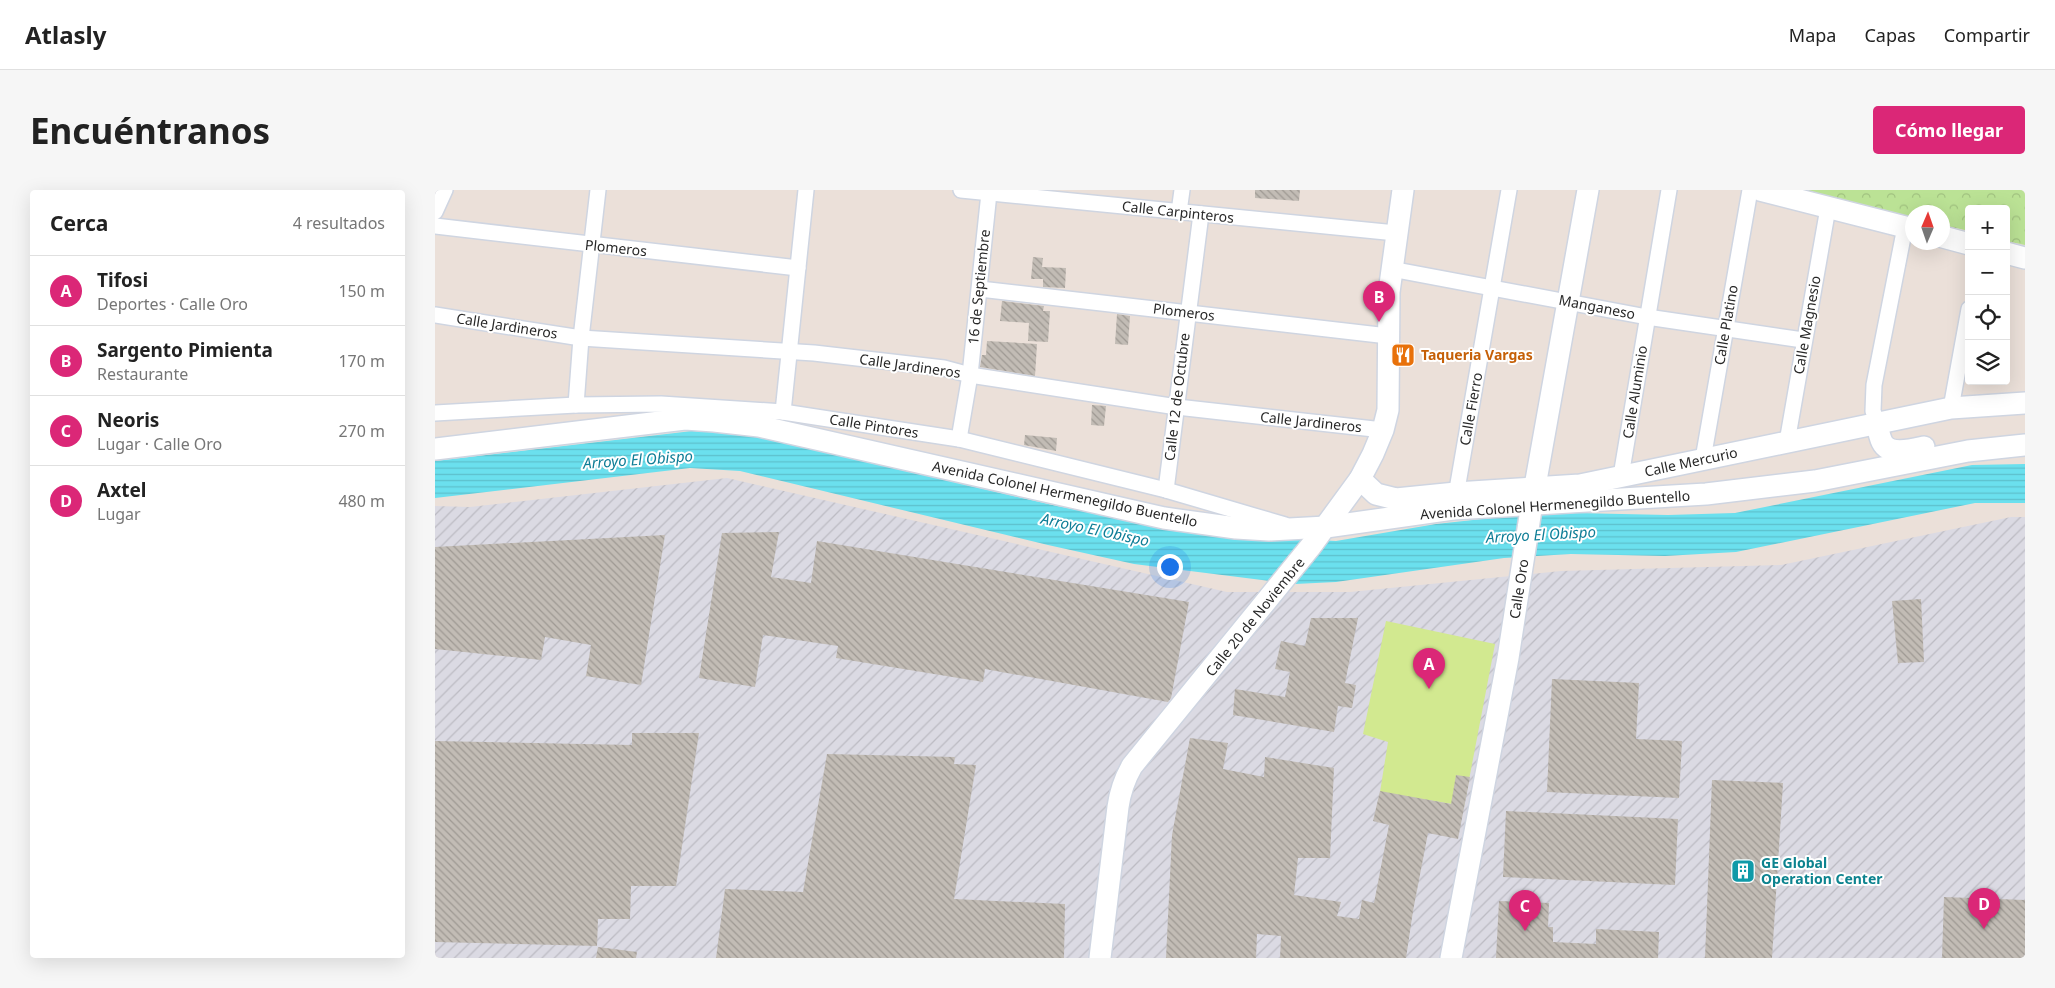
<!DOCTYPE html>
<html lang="es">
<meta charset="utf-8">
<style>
:root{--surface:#fff;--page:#f6f6f6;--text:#222;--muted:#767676;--line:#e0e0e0;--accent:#db2777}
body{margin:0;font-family:"Noto Sans",sans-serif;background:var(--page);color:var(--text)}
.controls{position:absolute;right:15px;top:15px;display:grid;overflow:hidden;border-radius:5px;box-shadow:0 5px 20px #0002}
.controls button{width:45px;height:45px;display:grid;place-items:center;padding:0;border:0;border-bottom:1px solid var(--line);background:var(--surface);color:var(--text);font:25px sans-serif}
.compass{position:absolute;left:1470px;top:15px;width:45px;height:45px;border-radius:50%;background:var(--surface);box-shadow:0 5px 20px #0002;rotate:2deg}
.you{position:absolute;left:734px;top:376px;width:18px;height:18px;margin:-12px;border:4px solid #fff;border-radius:50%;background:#1a73e8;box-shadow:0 0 0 8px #1a73e833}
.badge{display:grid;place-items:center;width:32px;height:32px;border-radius:50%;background:var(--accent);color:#fff;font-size:16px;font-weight:700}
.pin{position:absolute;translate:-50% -41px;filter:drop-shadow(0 1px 2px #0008)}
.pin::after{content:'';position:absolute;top:26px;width:18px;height:15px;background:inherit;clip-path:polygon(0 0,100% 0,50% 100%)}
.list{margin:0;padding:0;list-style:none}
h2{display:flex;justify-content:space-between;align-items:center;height:65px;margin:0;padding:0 20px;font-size:21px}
h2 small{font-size:16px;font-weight:400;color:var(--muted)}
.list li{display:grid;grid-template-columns:32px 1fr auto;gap:15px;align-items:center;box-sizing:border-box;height:70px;padding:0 20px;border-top:1px solid var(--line)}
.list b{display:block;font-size:19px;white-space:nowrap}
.list p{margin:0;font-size:16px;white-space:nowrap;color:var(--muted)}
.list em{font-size:16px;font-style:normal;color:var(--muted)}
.icon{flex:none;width:28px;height:28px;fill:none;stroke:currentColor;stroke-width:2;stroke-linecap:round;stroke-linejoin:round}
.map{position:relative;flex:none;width:1590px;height:768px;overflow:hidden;border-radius:5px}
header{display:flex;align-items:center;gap:30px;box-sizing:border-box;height:70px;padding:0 25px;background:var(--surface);border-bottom:1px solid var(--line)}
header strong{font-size:24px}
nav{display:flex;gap:28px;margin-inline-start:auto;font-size:18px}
.intro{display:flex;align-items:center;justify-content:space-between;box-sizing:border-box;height:120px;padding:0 30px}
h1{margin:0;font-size:35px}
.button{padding:12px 22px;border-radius:5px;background:var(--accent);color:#fff;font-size:18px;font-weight:700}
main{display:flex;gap:30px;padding:0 30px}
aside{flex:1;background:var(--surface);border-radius:5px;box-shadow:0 5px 20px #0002}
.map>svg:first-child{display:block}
.industrial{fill:url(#industrial-furrows)}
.park{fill:url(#park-crowns)}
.pitch{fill:#d2e990}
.water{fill:url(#water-rules)}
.building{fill:url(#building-back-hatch)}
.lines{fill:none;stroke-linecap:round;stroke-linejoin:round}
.street-casing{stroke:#cfd5e1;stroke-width:18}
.secondary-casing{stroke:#cfd5e1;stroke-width:24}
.street{stroke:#fff;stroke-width:15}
.secondary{stroke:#fff;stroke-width:21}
.labels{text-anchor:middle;stroke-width:4;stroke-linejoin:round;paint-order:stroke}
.street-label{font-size:14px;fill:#282828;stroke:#fff}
.food-label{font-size:14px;font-weight:bold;fill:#c56008;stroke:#fff;text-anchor:start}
.culture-label{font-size:14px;font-weight:bold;fill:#0d838f;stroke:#fff;text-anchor:start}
.water-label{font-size:15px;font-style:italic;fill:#0d7d96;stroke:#fff}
</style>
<header>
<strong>Atlasly</strong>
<nav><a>Mapa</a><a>Capas</a><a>Compartir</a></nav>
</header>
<div class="intro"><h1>Encuéntranos</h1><a class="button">Cómo llegar</a></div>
<main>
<aside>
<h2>Cerca<small>4 resultados</small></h2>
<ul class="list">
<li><span class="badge">A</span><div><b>Tifosi</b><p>Deportes · Calle Oro</p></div><em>150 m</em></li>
<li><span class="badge">B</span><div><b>Sargento Pimienta</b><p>Restaurante</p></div><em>170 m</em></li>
<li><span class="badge">C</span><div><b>Neoris</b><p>Lugar · Calle Oro</p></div><em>270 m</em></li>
<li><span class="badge">D</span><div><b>Axtel</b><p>Lugar</p></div><em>480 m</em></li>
</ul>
</aside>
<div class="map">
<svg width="1590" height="768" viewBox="0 0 1590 768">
<defs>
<pattern id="industrial-furrows" width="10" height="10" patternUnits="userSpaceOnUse" patternTransform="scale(1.25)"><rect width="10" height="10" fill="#dbdae3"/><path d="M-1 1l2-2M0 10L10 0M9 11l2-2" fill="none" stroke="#bcbbc3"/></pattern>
<pattern id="park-crowns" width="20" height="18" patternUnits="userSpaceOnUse" patternTransform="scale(1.25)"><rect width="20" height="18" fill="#bbe295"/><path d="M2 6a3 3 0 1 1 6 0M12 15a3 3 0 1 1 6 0" fill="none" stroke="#a1c280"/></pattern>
<pattern id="water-rules" width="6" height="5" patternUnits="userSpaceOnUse" patternTransform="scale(1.25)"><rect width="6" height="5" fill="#6be0ee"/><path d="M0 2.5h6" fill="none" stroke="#5dc0cc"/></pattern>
<pattern id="building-back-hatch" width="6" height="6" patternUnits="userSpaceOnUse" patternTransform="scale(1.25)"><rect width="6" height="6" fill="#c2bcb5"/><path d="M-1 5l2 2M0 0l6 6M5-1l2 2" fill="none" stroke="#9e9993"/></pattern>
</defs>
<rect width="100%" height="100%" fill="#ebe0d9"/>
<polygon class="industrial" points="292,288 792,402 915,402 1126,381 1346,375 1576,327 1590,327 1590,768 0,768 0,316 35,317"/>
<polygon class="park" points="1365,0 1590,0 1590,55 1571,51 1571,19 1534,19 1534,41 1508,35 1508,22 1478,22 1477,28"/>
<polygon class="pitch" points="951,431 1060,454 1029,616 945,602 953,552 928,544"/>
<polygon class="water" points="257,241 313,244 622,316 775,345 901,351 1001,334 1075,326 1140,323 1233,325 1300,323 1537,275 1590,274 1590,313 1540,313 1301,362 1230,366 1136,364 1069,368 901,392 860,394 699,374 613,355 305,281 255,278 0,308 0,271"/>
<g class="building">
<polygon points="820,0 865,0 864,11 820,8"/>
<polygon points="598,67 608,68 607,77 631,78 630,98 608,97 608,89 596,89"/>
<polygon points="567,111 609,116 608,121 615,121 613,152 593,151 594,133 565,131"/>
<polygon points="682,124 695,126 693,155 680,154"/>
<polygon points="552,151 602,154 600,186 545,177 547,165 551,165"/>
<polygon points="657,215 671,216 669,236 656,235"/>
<polygon points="590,245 622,248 621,261 589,255"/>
<polygon points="344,342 336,387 376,393 382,351 754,412 736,508 733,512 550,479 548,492 401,468 403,456 328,445 320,497 264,488 287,343"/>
<polygon points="230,345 206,495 151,486 156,455 110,447 106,470 0,459 0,357"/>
<polygon points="1486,409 1489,472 1463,473 1457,411"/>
<polygon points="876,428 923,428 910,493 921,495 917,518 903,516 899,542 798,525 800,499 850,507 855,482 840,479 846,451 870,456"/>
<polygon points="1117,489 1204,493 1201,549 1247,551 1244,608 1112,602"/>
<polygon points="197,543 264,543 241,696 196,696 195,729 163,729 162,756 0,752 0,551 197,555"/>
<polygon points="755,548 793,553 788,579 829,587 830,567 899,578 895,668 863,668 859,705 906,712 902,726 924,729 927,710 939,713 954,635 938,631 945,601 1016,614 1021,585 1035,587 1023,649 993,643 978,721 971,768 845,768 846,746 822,744 821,768 731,768 737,645"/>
<polygon points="392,564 520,567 519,574 541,575 519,709 630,714 629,768 281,768 290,699 368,702"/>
<polygon points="1277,590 1348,593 1337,768 1270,768"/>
<polygon points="1071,621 1243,629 1240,695 1068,687"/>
<polygon points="1509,707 1590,710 1590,768 1507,768"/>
<polygon points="1064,711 1114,713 1113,737 1118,737 1118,752 1161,754 1161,739 1224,742 1223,768 1061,768"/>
<polygon points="163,757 202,762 201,768 161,768"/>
</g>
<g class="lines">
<g class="street-casing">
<g id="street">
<polyline points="526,0 961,43"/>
<polyline points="0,22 10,0"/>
<polyline points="744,22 747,0"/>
<polyline points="0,36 363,78"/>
<polyline points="956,79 1212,127 1368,150"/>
<polyline points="545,99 953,146"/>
<polyline points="0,125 146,148 379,163 509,178 535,185 742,217 948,240"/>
<polyline points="141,215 146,148 163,0"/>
<polyline points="1516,218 1534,119"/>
<polyline points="348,222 371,0"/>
<polyline points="0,223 141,215 226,214 348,222 524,249 731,300 850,335"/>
<polyline points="1442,232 1438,221 1439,195 1470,37"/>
<polyline points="524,249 535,185 554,3"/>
<polyline points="1352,252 1393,18"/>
<polyline points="1268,269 1315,0"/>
<polyline points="1186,286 1234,0"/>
<polyline points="731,300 766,24"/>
<polyline points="1020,311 1074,0"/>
</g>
</g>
<g class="secondary-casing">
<g id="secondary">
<polyline points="1325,0 1478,39"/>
<polyline points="1508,47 1534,54"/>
<polyline points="1571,63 1590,68"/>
<path d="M 1442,232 C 1443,238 1444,246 1447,252 C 1454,266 1476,260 1489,257"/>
<polyline points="0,259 250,229 279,231 324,236 729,328 801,338 834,340 891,337 1018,319 1271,304 1380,291 1533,261 1590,255"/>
<polyline points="925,289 941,304 961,309 1021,303 1145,295 1516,218 1590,213"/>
<path d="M 665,768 L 683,617 C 685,602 689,590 697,576 L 876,356 L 925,289 L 938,264 L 948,240 L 953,220 L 954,102 L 968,0"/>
<polyline points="1016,768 1073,468 1097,313 1153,0"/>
</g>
</g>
<use href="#street" class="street"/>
<use href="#secondary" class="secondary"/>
</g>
<defs>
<g id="restaurant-square" transform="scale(1.25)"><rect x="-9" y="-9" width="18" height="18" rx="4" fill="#e8710a" stroke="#fff"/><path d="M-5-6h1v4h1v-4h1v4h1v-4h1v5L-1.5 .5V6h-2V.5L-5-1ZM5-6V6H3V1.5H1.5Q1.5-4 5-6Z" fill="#fff"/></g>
<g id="building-square" transform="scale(1.25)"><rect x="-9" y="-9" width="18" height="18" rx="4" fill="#0f9aa8" stroke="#fff"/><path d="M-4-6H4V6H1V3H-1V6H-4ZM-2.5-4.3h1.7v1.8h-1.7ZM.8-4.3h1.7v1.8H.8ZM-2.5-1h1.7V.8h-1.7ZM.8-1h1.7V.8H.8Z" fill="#fff"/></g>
</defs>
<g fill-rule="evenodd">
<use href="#restaurant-square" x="968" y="165"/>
<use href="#building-square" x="1308" y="681"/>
</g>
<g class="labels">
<g class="street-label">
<text transform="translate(743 22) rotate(6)" y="5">Calle Carpinteros</text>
<text transform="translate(181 58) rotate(6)" y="5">Plomeros</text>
<text transform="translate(544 97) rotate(-84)" y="5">16 de Septiembre</text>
<text transform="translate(1162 117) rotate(11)" y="5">Manganeso</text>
<text transform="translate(749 122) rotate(7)" y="5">Plomeros</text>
<text transform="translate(1291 135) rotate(-80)" y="5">Calle Platino</text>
<text transform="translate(1372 135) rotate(-80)" y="5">Calle Magnesio</text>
<text transform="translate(72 136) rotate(9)" y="5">Calle Jardineros</text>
<text transform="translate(475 176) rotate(8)" y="5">Calle Jardineros</text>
<text transform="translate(1200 202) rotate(-81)" y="5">Calle Aluminio</text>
<text transform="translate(742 207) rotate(-83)" y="5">Calle 12 de Octubre</text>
<text transform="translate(1036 219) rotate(-80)" y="5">Calle Fierro</text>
<text transform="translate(876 232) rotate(6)" y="5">Calle Jardineros</text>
<text transform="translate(439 236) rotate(9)" y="5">Calle Pintores</text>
<text transform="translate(1256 272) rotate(-12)" y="5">Calle Mercurio</text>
<text transform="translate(630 304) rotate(12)" y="5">Avenida Colonel Hermenegildo Buentello</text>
<text transform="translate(1120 315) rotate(-4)" y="5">Avenida Colonel Hermenegildo Buentello</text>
<text transform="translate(1084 399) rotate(-81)" y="5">Calle Oro</text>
<text transform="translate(820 427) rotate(-51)" y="5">Calle 20 de Noviembre</text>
</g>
<g class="food-label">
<text x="986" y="170">Taqueria Vargas</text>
</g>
<g class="culture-label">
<text x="1326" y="678">GE Global<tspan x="1326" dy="16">Operation Center</tspan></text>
</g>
<g class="water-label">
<text transform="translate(203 270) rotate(-4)" y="5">Arroyo El Obispo</text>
<text transform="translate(660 340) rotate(12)" y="5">Arroyo El Obispo</text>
<text transform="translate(1106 345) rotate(-3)" y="5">Arroyo El Obispo</text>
</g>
</g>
</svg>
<div class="controls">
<button>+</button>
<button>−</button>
<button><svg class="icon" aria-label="locate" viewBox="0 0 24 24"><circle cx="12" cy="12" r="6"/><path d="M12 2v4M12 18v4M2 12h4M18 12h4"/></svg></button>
<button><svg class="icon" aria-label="layers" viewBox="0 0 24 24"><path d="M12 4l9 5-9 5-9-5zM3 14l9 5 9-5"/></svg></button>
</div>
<svg class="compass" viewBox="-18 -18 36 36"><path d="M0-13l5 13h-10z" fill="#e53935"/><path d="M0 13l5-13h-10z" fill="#767676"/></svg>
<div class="you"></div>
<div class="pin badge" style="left:994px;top:499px">A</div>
<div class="pin badge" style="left:944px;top:132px">B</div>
<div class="pin badge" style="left:1090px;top:741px">C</div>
<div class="pin badge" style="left:1549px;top:739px">D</div>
</div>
</main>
